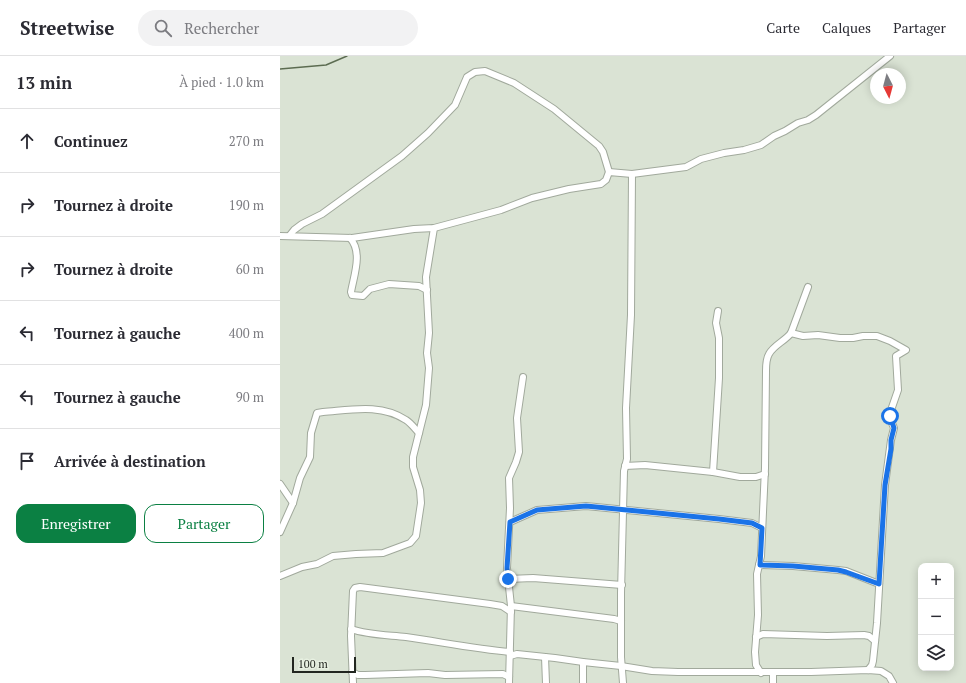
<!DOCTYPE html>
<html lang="fr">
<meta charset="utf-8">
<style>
:root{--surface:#fff;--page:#f2f2f3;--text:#2b2b33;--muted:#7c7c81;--line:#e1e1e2;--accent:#0b8043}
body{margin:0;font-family:"PT Serif",serif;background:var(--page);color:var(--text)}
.controls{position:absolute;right:12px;bottom:12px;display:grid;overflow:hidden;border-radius:8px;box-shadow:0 2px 10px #0003}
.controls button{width:36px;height:36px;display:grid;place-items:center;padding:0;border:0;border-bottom:1px solid var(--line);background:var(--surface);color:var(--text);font:20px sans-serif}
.compass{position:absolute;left:590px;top:12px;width:36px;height:36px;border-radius:50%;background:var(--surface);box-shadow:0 2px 10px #0003;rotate:174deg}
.scale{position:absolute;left:12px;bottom:10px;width:64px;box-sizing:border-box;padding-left:4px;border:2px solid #222620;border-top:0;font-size:11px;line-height:14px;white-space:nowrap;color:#222620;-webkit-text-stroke:3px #e7f0e1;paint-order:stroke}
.stop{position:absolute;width:12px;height:12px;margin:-9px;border:3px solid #1a73e8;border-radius:50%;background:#fff}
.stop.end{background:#1a73e8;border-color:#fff;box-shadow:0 1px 4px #0008}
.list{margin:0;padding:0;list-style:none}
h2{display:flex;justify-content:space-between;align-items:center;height:52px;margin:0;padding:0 16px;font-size:17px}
h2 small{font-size:13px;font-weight:400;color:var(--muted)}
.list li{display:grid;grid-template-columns:26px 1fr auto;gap:12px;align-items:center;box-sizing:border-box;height:64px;padding:0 16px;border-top:1px solid var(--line)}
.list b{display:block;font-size:15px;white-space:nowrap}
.list em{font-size:13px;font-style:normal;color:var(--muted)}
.actions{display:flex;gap:8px;padding:12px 16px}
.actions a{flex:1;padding:9px 0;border:1px solid var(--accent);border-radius:12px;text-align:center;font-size:14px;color:var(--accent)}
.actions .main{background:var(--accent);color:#fff}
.icon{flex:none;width:22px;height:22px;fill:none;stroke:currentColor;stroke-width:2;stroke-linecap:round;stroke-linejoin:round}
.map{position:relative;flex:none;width:686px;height:627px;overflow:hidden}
header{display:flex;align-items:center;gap:24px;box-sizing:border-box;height:56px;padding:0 20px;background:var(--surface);border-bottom:1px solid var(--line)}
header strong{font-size:19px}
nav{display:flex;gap:22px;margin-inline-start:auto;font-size:14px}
.search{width:280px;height:36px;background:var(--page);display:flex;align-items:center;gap:10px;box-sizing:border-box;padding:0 14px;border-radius:22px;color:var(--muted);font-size:15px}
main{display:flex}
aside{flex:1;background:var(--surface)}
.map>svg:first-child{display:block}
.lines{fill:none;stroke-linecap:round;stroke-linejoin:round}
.stream{stroke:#5c6c51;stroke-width:1.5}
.minor-casing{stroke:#a1a99c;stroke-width:8}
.minor{stroke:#fff;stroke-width:6}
.route{stroke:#1a73e8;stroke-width:5}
</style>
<header>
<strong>Streetwise</strong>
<div class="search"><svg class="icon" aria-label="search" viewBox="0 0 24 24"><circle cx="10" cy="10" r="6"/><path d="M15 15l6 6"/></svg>Rechercher</div>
<nav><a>Carte</a><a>Calques</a><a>Partager</a></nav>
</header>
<main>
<aside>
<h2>13 min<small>À pied · 1.0 km</small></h2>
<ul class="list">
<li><svg class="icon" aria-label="ahead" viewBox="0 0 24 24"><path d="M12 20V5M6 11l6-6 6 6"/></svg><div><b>Continuez</b></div><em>270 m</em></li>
<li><svg class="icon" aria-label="right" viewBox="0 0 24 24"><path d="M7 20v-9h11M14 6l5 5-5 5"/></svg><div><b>Tournez à droite</b></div><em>190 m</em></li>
<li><svg class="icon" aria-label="right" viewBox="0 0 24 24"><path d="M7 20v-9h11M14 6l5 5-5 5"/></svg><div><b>Tournez à droite</b></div><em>60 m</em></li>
<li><svg class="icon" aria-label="left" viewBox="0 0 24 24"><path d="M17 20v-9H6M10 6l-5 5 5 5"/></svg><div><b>Tournez à gauche</b></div><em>400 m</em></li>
<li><svg class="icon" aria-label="left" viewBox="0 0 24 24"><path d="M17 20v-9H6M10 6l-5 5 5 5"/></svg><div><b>Tournez à gauche</b></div><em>90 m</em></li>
<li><svg class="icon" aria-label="arrive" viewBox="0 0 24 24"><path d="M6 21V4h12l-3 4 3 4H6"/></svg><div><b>Arrivée à destination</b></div></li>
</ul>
<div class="actions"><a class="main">Enregistrer</a><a>Partager</a></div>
</aside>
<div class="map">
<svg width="686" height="627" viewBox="0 0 686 627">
<rect width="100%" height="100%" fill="#dae3d4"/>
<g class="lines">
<polyline class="stream" points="0,13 46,9 67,0"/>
<g class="minor-casing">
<g id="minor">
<polyline points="10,179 14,174 22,168 42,158 122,100 148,77 175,49 187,21 195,16 205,15 234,27 274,53 319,90 323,96 329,116"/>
<polyline points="0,180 72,182 134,173 154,172 221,154 252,142 289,133 321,128 326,124 329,116 352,118 406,111 421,103 444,97 464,94 481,89 494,80 505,75 518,67 528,64 536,59 610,0"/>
<path d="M 70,182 C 83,196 74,219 71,236 L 72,239 L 83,240 L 90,233 L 109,228 L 139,230 L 147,234"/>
<polyline points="511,277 523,280 538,279 560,282 573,282 583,280 597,280 610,285 626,294 616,300 618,334 609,360 614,372 611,384 605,429 597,567 593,605 592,609 588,614"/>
<polyline points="345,410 365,409 433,416 460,421 476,421 485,418"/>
<polyline points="433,416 439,322 439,282 436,267 438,255"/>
<polyline points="0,428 13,447"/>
<polyline points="230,466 257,454 306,450 439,463 472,467 482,472"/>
<path d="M 0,476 L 13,447 L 20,422 L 30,401 L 31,377 L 37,357 L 43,356 C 70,354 101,347 126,364 C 131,367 135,373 139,377"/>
<polyline points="479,509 513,510 558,514 566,515 599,528"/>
<polyline points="0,520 22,511 37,508 53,500 76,498 103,497 130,487 136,480 141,447 140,434 133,411 133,401 146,349 149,312 147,297 149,277 146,221 154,172"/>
<polyline points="228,523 253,522 342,529"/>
<polyline points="231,550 334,563 341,565"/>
<path d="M 71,573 C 88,579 108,579 126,581 C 161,586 196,593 230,596"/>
<polyline points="476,581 483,578 547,580 584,579 589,580 595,585"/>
<polyline points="230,600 237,598 275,602 303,606 341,610 372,615 398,616 531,616 588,614 601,615 609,620 613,627"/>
<polyline points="265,601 266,627"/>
<polyline points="72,616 78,619 85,619 148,617 165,619 223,618 229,621"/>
<path d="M 481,617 L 476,609 L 475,596 L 478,559 L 477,518 L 481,500 L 485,412 L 486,315 C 486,309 486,303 489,298 C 494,289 505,285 511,277 L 528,231"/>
<polyline points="73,627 71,580 73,535 75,532 80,531 210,548 222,550 231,556"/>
<polyline points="229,627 231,550 227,512 230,452 229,422 236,406 239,396 237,362 243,321"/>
<polyline points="303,627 303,606"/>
<polyline points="343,627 341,601 341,537 344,415 347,403 346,352 351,259 352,118"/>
<polyline points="493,627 493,617"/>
</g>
</g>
<use href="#minor" class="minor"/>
</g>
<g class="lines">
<polyline class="route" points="228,523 227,512 230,466 257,454 306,450 439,463 472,467 482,472 480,509 513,510 558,514 566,516 599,528 605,429 611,393 611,384 614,372 610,360"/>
</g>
</svg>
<div class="controls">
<button>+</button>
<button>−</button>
<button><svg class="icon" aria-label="layers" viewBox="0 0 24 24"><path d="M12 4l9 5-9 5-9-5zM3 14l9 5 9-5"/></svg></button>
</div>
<svg class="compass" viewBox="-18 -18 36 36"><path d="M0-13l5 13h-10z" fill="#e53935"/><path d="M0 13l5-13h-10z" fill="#7c7c81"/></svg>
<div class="scale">100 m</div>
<div class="stop" style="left:610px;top:360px"></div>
<div class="stop end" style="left:228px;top:523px"></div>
</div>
</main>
